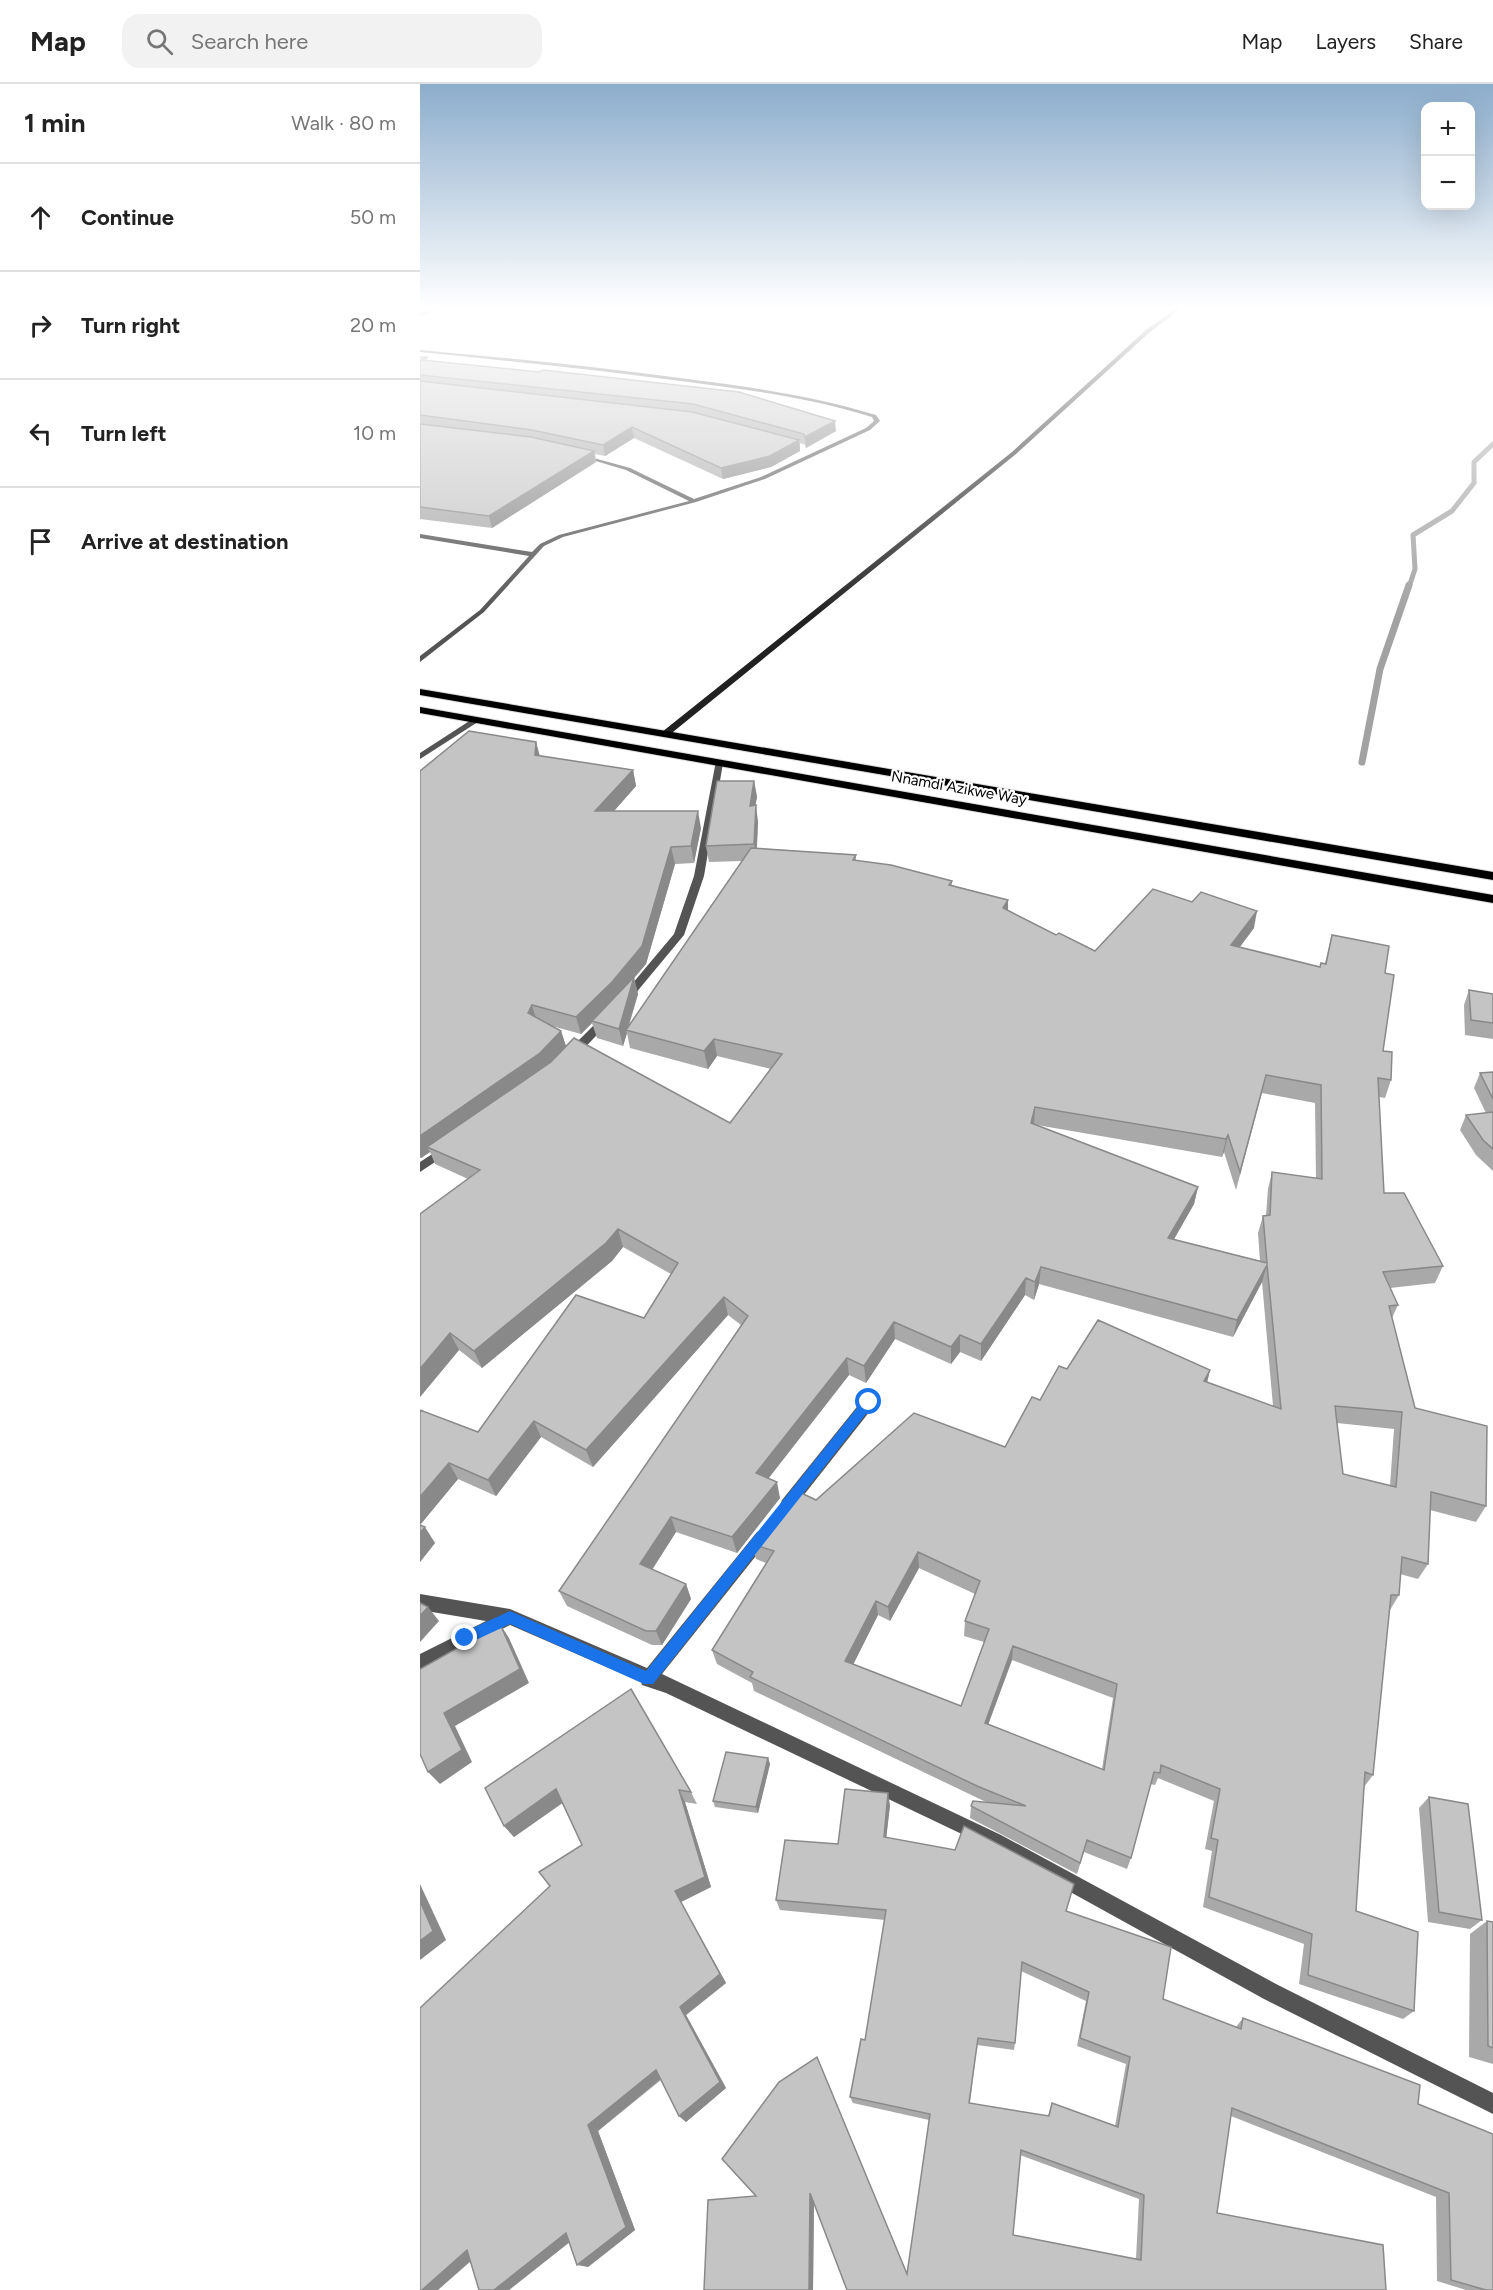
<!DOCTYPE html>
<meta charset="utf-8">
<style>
:root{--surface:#fff;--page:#f2f2f2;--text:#222;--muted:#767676;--line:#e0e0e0}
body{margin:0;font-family:Figtree,sans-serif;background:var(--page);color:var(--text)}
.controls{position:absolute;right:18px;top:18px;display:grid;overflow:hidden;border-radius:12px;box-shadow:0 6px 24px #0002}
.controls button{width:54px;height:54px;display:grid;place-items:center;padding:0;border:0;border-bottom:2px solid var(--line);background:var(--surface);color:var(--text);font:30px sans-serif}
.stop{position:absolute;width:18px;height:18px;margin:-14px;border:4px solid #1a73e8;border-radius:50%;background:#fff}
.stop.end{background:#1a73e8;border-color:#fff;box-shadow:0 2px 6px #0008}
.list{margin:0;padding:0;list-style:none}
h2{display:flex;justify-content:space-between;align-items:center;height:78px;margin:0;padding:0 24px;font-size:26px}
h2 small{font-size:20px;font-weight:400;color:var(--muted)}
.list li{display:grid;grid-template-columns:39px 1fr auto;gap:18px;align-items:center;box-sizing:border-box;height:108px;padding:0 24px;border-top:2px solid var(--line)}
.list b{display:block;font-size:22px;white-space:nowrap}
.list em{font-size:20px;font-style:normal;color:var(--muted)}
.icon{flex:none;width:33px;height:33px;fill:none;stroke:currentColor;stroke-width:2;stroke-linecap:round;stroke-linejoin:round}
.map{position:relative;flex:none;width:1073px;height:2206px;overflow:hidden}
header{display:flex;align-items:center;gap:36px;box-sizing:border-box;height:84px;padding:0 30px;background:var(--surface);border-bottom:2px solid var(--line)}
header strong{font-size:28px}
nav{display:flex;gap:33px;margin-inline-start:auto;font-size:21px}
.search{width:420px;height:54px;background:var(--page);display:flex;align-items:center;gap:15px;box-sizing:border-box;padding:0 21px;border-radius:18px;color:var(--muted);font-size:22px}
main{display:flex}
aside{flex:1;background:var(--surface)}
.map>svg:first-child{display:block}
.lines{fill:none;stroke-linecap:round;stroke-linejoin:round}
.stream-far1{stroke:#a2a2a2;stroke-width:5}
.stream{stroke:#a2a2a2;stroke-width:7}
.highway-casing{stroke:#dbdbdb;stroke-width:2}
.street{fill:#545454;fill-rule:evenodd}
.secondary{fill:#212121;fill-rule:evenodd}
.highway{fill:#000;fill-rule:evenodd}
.wall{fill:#a9a9a9;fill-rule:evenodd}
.shaded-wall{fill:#898989}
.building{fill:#c4c4c4;stroke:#898989;stroke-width:1.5;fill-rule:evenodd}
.route{fill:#1a73e8}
.labels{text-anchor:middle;stroke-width:4.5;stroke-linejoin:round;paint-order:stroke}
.far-street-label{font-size:15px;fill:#000;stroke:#fff}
</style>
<header>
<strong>Map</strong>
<div class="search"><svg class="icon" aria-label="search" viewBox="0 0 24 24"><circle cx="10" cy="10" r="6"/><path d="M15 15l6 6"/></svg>Search here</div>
<nav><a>Map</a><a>Layers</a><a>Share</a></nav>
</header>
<main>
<aside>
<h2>1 min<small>Walk · 80 m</small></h2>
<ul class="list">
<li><svg class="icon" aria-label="ahead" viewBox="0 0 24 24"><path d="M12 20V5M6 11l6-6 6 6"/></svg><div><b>Continue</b></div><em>50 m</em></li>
<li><svg class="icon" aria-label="right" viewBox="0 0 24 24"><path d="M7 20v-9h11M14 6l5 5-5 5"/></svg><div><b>Turn right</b></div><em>20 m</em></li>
<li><svg class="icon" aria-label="left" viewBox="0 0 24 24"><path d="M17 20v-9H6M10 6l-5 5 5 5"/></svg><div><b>Turn left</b></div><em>10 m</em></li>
<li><svg class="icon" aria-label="arrive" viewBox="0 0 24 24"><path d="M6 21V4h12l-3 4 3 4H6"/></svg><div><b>Arrive at destination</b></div></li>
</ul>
</aside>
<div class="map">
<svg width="1073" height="2206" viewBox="0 0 1073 2206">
<rect width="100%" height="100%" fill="#fff"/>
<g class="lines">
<polyline class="stream-far1" points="989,503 995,485 993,451 1032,427 1054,399 1054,378 1073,360"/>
<polyline class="stream" points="942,678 960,585 989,501"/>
<g class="highway-casing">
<g id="highway">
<polygon points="0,605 1073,788 1073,796 0,611"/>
<polygon points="0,623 1073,811 1073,819 0,629"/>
</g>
</g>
<g class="street">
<polygon points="19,223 24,223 0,232 0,230"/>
<path d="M 0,266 C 89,274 179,283 268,295 C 331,303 394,312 456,331 L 460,337 L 450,346 L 345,395 L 276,418 L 143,453 L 124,462 L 64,528 L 0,578 L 0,572 L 60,526 L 109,472 L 0,454 L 0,450 L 112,468 L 120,460 L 139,451 L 269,417 L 206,386 L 159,372 L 159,370 L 210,384 L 274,415 L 341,393 L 446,344 L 454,337 L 452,333 C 392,314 330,306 268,298 C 179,286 90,277 0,268 Z"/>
<polygon points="54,634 61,636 0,675 0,669"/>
<polygon points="296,677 303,679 284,792 264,851 210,916 202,916 201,914 202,912 254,850 274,792"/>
<polygon points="186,932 191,935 190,937 156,973 148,973 147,970 148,967 182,933"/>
<polygon points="26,1061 32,1065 30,1068 0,1088 0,1078"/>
<polygon points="449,1312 454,1314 456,1318 454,1322 372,1426 367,1428 362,1426 360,1421 362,1416 444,1314"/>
<polygon points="342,1446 347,1448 350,1453 347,1458 242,1590 581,1751 858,1901 1073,2009 1073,2030 844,1915 569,1763 246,1609 222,1601 221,1598 90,1541 0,1587 0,1570 66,1537 0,1526 0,1510 90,1525 227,1584 337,1448"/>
</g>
<polygon class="secondary" points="759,223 763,223 730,248 596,370 248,652 242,652 242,648 592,368 726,246"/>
<use href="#highway" class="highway"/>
</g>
<g class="wall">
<polygon points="0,273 7,273 8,277 119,288 416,347 386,364 385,361 380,359 380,367 351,383 303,395 214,354 185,372 175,370 176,378 72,444 0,435"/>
<path d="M 116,658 L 120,672 L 213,686 L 216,702 L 194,727 L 281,744 L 274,779 L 255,780 L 226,880 L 214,894 L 218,910 L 209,942 L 322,777 L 289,778 L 286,762 L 334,697 L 337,713 L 335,721 L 338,738 L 337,764 L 436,771 L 436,776 L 532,797 L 532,801 L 588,816 L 588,826 L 636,851 L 675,867 L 834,844 L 819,863 L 900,883 L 905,879 L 912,851 L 965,889 L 963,967 L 971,996 L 965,1014 L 959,1013 L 964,1109 L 1023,1182 L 1015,1199 L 970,1204 L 978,1221 L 972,1234 L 995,1324 L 1066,1422 L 1056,1438 L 1010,1426 L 1008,1480 L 998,1495 L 980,1490 L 979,1511 L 970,1526 L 969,1526 L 953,1691 L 944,1703 L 936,1827 L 994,1927 L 983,1935 L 879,1900 L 884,1860 L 783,1823 L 792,1767 L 785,1765 L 794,1717 L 738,1694 L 735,1701 L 730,1700 L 711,1774 L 707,1785 L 664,1768 L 657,1790 L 550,1734 L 551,1722 L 566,1718 L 334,1607 L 332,1599 L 297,1580 L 292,1566 L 346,1479 L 336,1475 L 332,1460 L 396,1416 L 585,1363 L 620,1316 L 647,1285 L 790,1286 L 787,1298 L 853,1322 L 842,1198 L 813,1253 L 619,1200 L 614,1216 L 605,1211 L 561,1277 L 540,1268 L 531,1280 L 475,1255 L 446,1299 L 429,1291 L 348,1395 L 360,1414 L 317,1469 L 256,1448 L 232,1486 L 266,1500 L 271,1515 L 242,1561 L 232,1561 L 147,1522 L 139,1507 L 321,1241 L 308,1231 L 173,1383 L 121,1353 L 76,1412 L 38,1395 L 0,1441 L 15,1459 L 0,1478 L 0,1326 L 58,1348 L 224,1234 L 251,1190 L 203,1163 L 192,1177 L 62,1284 L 39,1266 L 0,1313 L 0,1130 L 48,1095 L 15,1080 L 10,1068 L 1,1074 L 0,1074 L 0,687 ZM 172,939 L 177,954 L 203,962 L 207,949 L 210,964 L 288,985 L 297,972 L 351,985 L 310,1039 L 146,963 L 141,947 L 132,942 L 161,950 ZM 842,1009 L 895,1019 L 896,1094 L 852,1088 L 848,1105 L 846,1131 L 843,1132 L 838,1149 L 840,1177 L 754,1155 L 774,1120 L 778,1103 L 617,1041 L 802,1073 L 804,1068 L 816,1106 ZM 917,1339 L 974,1345 L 970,1402 L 923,1390 ZM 499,1484 L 555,1510 L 545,1537 L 544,1552 L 564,1558 L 541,1622 L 433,1580 L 458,1531 L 470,1537 ZM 592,1576 L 693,1614 L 682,1685 L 568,1640 Z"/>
<polygon points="1049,906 1073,910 1073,955 1045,951 1044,921"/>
<polygon points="1073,988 1073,1087 1056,1071 1040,1046 1046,1031 1066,1029 1054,1004 1060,989"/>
<polygon points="211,1605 271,1708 277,1720 265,1718 291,1803 261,1818 306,1899 266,1931 306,2004 266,2038 259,2032 241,1996 178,2047 215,2146 168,2183 150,2158 89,2206 59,2206 50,2177 130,1802 162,1761 142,1719 94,1753 84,1742"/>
<polygon points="348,1674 350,1680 338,1729 295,1723 293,1717"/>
<polygon points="1009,1713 1062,1836 1050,1845 1008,1838 999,1724"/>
<path d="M 470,1721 L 466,1754 L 651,1811 L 646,1827 L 743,1915 L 816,1943 L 823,1934 L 998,2020 L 1073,2206 L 1046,2206 L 1017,2197 L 1016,2113 L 811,2032 L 797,2129 L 963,2161 L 427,2206 L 394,2119 L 393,2206 L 284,2206 L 336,2112 L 397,1973 L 487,2189 L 509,2036 L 433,2019 L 430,2013 L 445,1956 L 465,1836 L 360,1826 L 356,1816 L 418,1760 ZM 601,1887 L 666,1917 L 657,1962 L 706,1980 L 695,2042 L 632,2019 L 628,2032 L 550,2019 L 557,1961 L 594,1966 L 595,1959 ZM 600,2071 L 719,2115 L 716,2175 L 593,2151 Z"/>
<polygon points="1067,1837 1073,1838 1073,1980 1049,1973 1050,1850"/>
</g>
<g class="shaded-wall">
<polygon points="415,337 416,347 386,364 385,353"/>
<polygon points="212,343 214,354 185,372 183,361"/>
<polygon points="379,356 380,367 351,383 303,395 301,384"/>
<polygon points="174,367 176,378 72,444 69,432"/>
<polygon points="116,658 120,674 115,671"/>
<polygon points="213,686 216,702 179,744 175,727"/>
<polygon points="334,697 337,713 332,738 330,722"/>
<polygon points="336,721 338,738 336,776 334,760"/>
<polygon points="278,727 281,744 274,779 271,762"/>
<polygon points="251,763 255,780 226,880 214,894 218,910 207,946 206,946 207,949 203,962 199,945 172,937 172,939 161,950 156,933"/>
<polygon points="588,816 588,833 583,824"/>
<polygon points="837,827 834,844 808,879 811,861"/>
<polygon points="112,921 117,938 108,929"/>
<polygon points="141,947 147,965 126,986 7,1063 10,1068 1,1074 0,1071 0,1052"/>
<polygon points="294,955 297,972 288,985 284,967"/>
<polygon points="615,1023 614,1041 611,1039"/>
<polygon points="808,1051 804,1068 802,1073 806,1055"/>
<polygon points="778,1103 774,1120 745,1171 748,1154"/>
<polygon points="198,1145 203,1163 192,1177 62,1284 54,1267"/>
<polygon points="847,1181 842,1198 813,1253 817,1236"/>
<polygon points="621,1183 619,1200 614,1216 615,1198"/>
<polygon points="606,1194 605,1211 561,1277 561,1260"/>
<polygon points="304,1213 308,1231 173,1383 166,1366"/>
<polygon points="474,1238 475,1255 446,1299 444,1282"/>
<polygon points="30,1249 39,1266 0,1313 0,1285"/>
<polygon points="540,1251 540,1268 531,1280 531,1263"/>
<polygon points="427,1274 429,1291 340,1405 336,1389"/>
<polygon points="790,1286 786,1303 784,1297"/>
<polygon points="114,1337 121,1353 76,1412 68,1396"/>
<polygon points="29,1379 38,1395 0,1441 0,1413"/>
<polygon points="357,1398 360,1414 317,1469 312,1453"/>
<polygon points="251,1433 256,1448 226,1495 220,1480"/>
<polygon points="5,1443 15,1459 0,1478 0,1449"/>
<polygon points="498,1468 499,1484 470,1537 468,1523"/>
<polygon points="266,1500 271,1515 242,1561 236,1547"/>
<polygon points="456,1517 458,1531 428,1591 425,1577"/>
<polygon points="8,1523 19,1537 0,1558 0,1532"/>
<polygon points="80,1540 89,1554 109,1599 35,1642 52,1678 20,1700 8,1688 24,1629"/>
<polygon points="593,1562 592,1576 564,1652 565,1639"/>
<polygon points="348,1674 350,1680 338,1729 336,1723"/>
<polygon points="136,1705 144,1718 94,1753 84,1742"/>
<polygon points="259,1706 265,1718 291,1803 261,1818 306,1899 266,1931 306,2004 266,2038 259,2032 260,1923 255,1807"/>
<polygon points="468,1709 470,1721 465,1765 464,1753"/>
<polygon points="0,1800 26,1856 0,1876"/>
<polygon points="236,1986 243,1993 178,2047 215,2146 168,2183 157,2181 168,2041"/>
<polygon points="390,2109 394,2113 393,2206 389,2206"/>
<polygon points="146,2149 157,2152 89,2206 74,2206"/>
<polygon points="47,2166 60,2169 18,2206 2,2206"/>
</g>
<g class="building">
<polygon points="0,273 7,273 2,276 119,288 123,286 319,308 415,337 385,353 384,350 273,320 0,291"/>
<polygon points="0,297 272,328 379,356 350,372 301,384 212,343 183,361 112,346 0,331"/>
<polygon points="0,340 111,353 174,367 69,432 0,423"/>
<polygon points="49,647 116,658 115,671 213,686 175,727 278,727 271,762 251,763 222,862 192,898 156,933 112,921 108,929 141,947 120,969 0,1052 0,687"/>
<polygon points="297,697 334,697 330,722 336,721 334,760 286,762"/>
<path d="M 331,764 L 436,771 L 433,776 L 471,781 L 532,797 L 529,801 L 588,816 L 583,824 L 636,851 L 639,849 L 675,867 L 733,805 L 772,818 L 781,808 L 837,827 L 811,861 L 900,883 L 901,879 L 906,880 L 912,851 L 969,862 L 965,889 L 974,891 L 963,967 L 972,968 L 971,996 L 958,994 L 964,1109 L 984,1109 L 1023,1182 L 963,1188 L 978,1221 L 969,1222 L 995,1324 L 1067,1342 L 1066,1422 L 1011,1408 L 1008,1480 L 982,1473 L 979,1511 L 971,1511 L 953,1691 L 945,1688 L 936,1827 L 998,1848 L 994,1927 L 888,1891 L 892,1850 L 789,1813 L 798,1756 L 791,1754 L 800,1705 L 741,1681 L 740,1689 L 734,1688 L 711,1774 L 667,1756 L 660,1779 L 551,1722 L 553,1717 L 606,1722 L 557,1702 L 330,1593 L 333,1588 L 292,1566 L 354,1467 L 332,1460 L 375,1406 L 396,1416 L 494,1329 L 585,1363 L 612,1313 L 620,1316 L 639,1282 L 647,1285 L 678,1236 L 790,1286 L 784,1297 L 861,1325 L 847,1181 L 817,1236 L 621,1183 L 615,1198 L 606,1194 L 561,1260 L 540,1251 L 531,1263 L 474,1238 L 444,1282 L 427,1274 L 336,1389 L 357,1398 L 312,1453 L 251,1433 L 220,1480 L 266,1500 L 236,1547 L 226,1547 L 139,1507 L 328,1232 L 304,1213 L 166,1366 L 114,1337 L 68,1396 L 29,1379 L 0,1413 L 0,1326 L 58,1348 L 156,1211 L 224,1234 L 258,1179 L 198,1145 L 186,1159 L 54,1267 L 30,1249 L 0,1285 L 0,1130 L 60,1086 L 7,1063 L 131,978 L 154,954 L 310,1039 L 362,970 L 294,955 L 284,967 L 206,946 ZM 846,991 L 901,1001 L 902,1095 L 852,1088 L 850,1131 L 843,1132 L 847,1179 L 748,1154 L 778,1103 L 611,1039 L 615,1023 L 806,1055 L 808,1051 L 820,1088 ZM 915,1322 L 982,1328 L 976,1403 L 923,1390 ZM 498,1468 L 560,1497 L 545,1537 L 569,1545 L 541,1622 L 425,1577 L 456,1517 L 468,1523 ZM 593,1562 L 697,1600 L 684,1686 L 565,1639 Z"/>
<polygon points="214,893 199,945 172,937"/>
<polygon points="1049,906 1073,910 1073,939 1051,936"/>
<polygon points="1073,988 1073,1015 1060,989"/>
<polygon points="1073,1028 1073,1065 1063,1056 1046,1031"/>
<polygon points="0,1441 5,1443 0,1449"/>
<polygon points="0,1519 8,1523 0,1532"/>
<polygon points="80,1540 100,1585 24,1629 42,1666 8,1688 0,1670 0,1585"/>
<polygon points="211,1605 271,1708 259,1706 285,1793 255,1807 300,1890 260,1923 300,1998 259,2032 236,1986 168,2041 206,2143 157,2181 146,2149 74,2206 59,2206 47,2166 2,2206 0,2206 0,1924 130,1802 119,1788 162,1761 136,1705 84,1742 65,1704"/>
<polygon points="306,1668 348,1674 336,1723 293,1717"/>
<path d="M 425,1705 L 468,1709 L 464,1753 L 535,1766 L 544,1742 L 654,1800 L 646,1827 L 751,1863 L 743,1915 L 821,1945 L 823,1934 L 1000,2001 L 998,2020 L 1073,2050 L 1073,2206 L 1066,2206 L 1031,2196 L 1029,2109 L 812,2024 L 797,2129 L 963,2161 L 966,2206 L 427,2206 L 390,2109 L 389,2206 L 284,2206 L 288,2116 L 336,2112 L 302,2075 L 359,1998 L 397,1973 L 487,2190 L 510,2030 L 430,2013 L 441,1955 L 445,1956 L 466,1826 L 356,1816 L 365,1756 L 418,1760 ZM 602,1878 L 669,1908 L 660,1954 L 710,1973 L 698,2043 L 632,2019 L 629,2032 L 549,2019 L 558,1954 L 595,1959 ZM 601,2066 L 724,2111 L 721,2176 L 593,2151 Z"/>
<polygon points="1009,1713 1048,1720 1062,1836 1019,1828"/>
<polygon points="0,1817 13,1847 0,1857"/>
<polygon points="1067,1837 1073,1838 1073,1964 1068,1962"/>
</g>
<linearGradient id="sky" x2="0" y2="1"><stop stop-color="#8cadcc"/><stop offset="0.42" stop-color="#fff"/><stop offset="1" stop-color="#fff" stop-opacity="0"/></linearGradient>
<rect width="1073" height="532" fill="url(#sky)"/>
<polygon class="route" points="449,1313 455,1318 453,1321 233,1600 224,1600 90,1540 45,1561 40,1559 40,1550 90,1527 226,1587 445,1314"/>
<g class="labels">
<g class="far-street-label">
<text transform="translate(539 704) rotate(10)" y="5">Nnamdi Azikwe Way</text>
</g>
</g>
</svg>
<div class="controls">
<button>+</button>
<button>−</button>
</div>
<div class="stop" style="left:449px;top:1318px"></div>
<div class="stop end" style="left:45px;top:1554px"></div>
</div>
</main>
